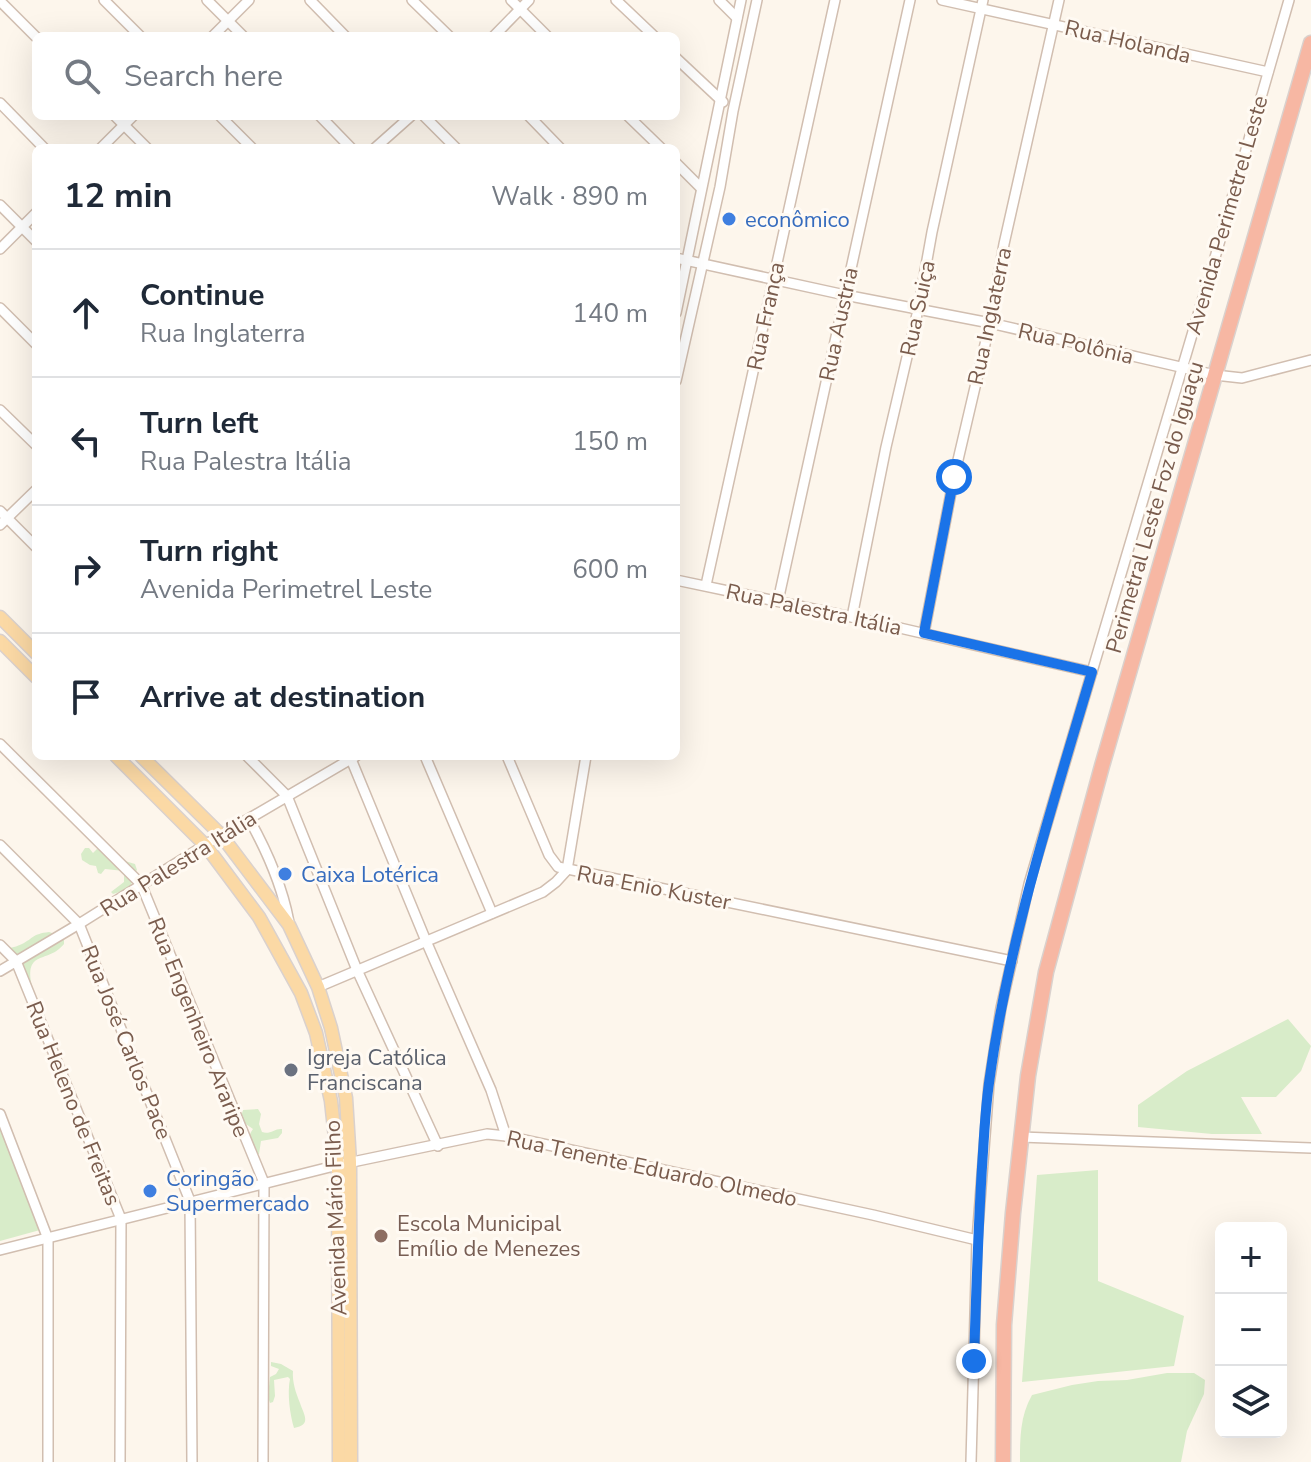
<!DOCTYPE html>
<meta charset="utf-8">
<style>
:root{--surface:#fff;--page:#f2f2f3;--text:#1f2937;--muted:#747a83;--line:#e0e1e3}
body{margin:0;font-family:"Nunito Sans",sans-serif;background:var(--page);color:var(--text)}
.controls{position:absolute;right:24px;bottom:24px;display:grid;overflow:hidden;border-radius:12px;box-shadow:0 8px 32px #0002}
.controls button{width:72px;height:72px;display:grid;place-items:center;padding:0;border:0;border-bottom:2px solid var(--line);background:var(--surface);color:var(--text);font:40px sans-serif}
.stop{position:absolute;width:24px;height:24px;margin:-18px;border:6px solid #1a73e8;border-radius:50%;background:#fff}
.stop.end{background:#1a73e8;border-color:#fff;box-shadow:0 2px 8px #0008}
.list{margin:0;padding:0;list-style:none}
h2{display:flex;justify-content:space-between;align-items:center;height:104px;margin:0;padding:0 32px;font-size:34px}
h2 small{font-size:26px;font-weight:400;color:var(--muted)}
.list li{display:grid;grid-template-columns:52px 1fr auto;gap:24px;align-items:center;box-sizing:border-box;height:128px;padding:0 32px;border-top:2px solid var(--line)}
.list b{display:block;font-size:30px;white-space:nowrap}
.list p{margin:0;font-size:26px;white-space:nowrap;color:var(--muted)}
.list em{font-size:26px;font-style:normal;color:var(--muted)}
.icon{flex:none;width:44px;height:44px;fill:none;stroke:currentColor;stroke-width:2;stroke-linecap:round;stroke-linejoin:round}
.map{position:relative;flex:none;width:1311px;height:1462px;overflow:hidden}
.search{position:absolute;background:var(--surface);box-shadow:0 8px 32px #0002;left:32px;top:32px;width:648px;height:88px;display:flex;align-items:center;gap:20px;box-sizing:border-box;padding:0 28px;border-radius:12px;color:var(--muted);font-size:30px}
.panel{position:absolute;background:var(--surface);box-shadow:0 8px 32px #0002;left:32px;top:144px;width:648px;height:616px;border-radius:12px}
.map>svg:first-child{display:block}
.green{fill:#d8ecc9}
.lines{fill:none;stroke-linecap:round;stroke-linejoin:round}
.minor-casing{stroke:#d1beb0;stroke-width:12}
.major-casing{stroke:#dad1cd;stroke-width:15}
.highway-casing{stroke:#dad1cd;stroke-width:17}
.minor{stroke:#fff;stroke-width:9}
.major{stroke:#fbd9a5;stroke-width:12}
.highway{stroke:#f7b7a3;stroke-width:14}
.route{stroke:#1a73e8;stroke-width:10}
.shop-dot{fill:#3f7fe0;stroke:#fffaf3;stroke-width:3}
.worship-dot{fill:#6b7280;stroke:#fffaf3;stroke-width:3}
.education-dot{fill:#8d6e63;stroke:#fffaf3;stroke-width:3}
.labels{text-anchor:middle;stroke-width:6;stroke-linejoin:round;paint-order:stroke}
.street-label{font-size:22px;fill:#7a5c4d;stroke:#fffaf3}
.shop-label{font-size:22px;fill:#366cbe;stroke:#fffaf3;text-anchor:start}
.worship-label{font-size:22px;fill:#5b616d;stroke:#fffaf3;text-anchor:start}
.education-label{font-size:22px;fill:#785e54;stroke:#fffaf3;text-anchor:start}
</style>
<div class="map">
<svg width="1311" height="1462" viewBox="0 0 1311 1462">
<rect width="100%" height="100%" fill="#fdf6ec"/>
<g class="green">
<path d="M 85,848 L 89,848 L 93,853 L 97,849 C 112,854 105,856 114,864 L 125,861 L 135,864 L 137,870 C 132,876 133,883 129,889 L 113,894 L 111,892 L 124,882 L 124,871 L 105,869 L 101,874 L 98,873 L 96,866 L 90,865 L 82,860 L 81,854 Z"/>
<path d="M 49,932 L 64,937 L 64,944 C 48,964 24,949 32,986 L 28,985 L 9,951 L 10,948 C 14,947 18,946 22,944 C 34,938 32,934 49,932 Z"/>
<polygon points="1288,1019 1311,1046 1301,1071 1276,1097 1241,1097 1262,1134 1212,1134 1138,1127 1138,1105 1187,1071"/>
<path d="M 258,1109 L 261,1114 L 259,1124 L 262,1132 C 270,1135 275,1128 282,1129 L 282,1133 L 278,1138 L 261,1141 L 259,1154 L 256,1154 C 249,1145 246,1138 253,1129 L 243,1122 L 241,1117 L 243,1110 Z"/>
<polygon points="0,1123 40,1230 0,1241"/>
<polygon points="1098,1170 1098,1281 1184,1316 1174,1366 1022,1382 1037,1175"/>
<path d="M 271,1362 L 281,1364 L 293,1371 C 292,1382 296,1393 300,1403 C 304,1415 312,1425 294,1428 C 290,1415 287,1393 290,1379 L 288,1377 L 274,1380 L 275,1396 L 273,1402 L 270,1403 L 268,1397 L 270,1377 L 276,1374 L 279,1369 L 271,1366 Z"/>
<path d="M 1167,1373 L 1194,1373 L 1205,1380 L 1204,1394 L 1187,1431 L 1181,1462 L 1020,1462 C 1020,1438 1020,1416 1032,1395 L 1072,1385 L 1098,1381 L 1127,1380 Z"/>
</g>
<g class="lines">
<g class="minor-casing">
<g id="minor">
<polyline points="104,0 140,36"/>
<polyline points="207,0 243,36"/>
<polyline points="310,0 345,36"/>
<polyline points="412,0 449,36"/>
<polyline points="511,0 547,36"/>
<polyline points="616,0 654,36"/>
<polyline points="719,0 737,18"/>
<polyline points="942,0 1268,72"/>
<polyline points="0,1 36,37"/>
<polyline points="213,36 249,0"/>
<polyline points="494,36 529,0"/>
<polyline points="676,58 723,102"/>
<polyline points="0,103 44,148"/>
<polyline points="115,116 147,148"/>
<polyline points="220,116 252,148"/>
<polyline points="320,116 351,148"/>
<polyline points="424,116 456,148"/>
<polyline points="529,116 560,148"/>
<polyline points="628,116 661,148"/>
<polyline points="101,148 133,116"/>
<polyline points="375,148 411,116"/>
<polyline points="676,163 701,188"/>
<polyline points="0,205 36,241"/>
<polyline points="0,249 36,213"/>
<polyline points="676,258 845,295 990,323 1215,375 1242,378 1311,360"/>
<polyline points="0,308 36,344"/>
<polyline points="676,313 741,0"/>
<polyline points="676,381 720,187 733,111 757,0"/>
<polyline points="0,410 36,445"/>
<polyline points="0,511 36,547"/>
<polyline points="0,525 36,490"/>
<polyline points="676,580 852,617 1092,672"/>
<polyline points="706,585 835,0"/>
<polyline points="778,601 910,0"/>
<polyline points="852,617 886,447 918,310 932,232 983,0"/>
<polyline points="924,633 954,477 990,323 1004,244 1059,0"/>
<polyline points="0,744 141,884 264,1183 263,1462"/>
<polyline points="247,756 287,796 357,970 438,1146"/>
<polyline points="348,756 351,759 426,941 491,1090 506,1136"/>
<polyline points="425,756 492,913"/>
<polyline points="507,756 549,855 558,867 1012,961"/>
<path d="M 249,819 C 267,851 282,885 289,922"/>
<polyline points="0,845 79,924 190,1201 192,1462"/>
<polyline points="567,870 586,756"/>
<polyline points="0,945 16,961 121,1219 120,1462"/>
<polyline points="0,971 79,924 221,835 356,756"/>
<polyline points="318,987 543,892 556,882 567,870"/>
<polyline points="0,1114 48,1239 48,1462"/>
<polyline points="1021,1137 1311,1148"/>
<polyline points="0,1250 338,1165 487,1134 506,1136 873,1215 977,1240"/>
<polyline points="971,1462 977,1240 989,1084 1001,1008 1029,884 1216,254 1289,0"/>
</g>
</g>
<g class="major-casing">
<g id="major">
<polyline points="0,617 36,653"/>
<polyline points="0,641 36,677"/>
<polyline points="116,756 206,846 259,917 301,993 316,1033 331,1101 338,1165 339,1462"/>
<polyline points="141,756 221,835 289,925 318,987 331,1028 346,1098 350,1162 351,1462"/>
</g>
</g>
<g class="highway-casing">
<polyline id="highway" points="1003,1462 1004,1325 1013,1213 1028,1076 1046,972 1102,766 1311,43"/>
</g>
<use href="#minor" class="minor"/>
<use href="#major" class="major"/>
<use href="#highway" class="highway"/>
</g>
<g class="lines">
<path class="route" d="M 954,477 L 924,633 L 1092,672 C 1052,807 1008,942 989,1083 C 985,1111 984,1139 982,1167 C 978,1232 976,1296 974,1361"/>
</g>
<g class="shop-dot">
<circle cx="729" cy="219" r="8"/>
<circle cx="285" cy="874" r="8"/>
<circle cx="150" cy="1191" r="8"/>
</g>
<circle class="worship-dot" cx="291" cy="1070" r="8"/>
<circle class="education-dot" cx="381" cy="1236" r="8"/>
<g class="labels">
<g class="street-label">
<text transform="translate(1128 41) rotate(13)" y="8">Rua Holanda</text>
<text transform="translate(1226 215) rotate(-74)" y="8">Avenida Perimetrel Leste</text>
<text transform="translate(917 308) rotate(-78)" y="8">Rua Suiça</text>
<text transform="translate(765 316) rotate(-78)" y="8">Rua França</text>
<text transform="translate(989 316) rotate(-78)" y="8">Rua Inglaterra</text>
<text transform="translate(838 324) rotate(-78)" y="8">Rua Austria</text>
<text transform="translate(1076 343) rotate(13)" y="8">Rua Polônia</text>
<text transform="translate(1154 507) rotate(-74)" y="8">Perimetral Leste Foz do Iguaçu</text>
<text transform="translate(814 609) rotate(12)" y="8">Rua Palestra Itália</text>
<text transform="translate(178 863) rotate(-32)" y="8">Rua Palestra Itália</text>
<text transform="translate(654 887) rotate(11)" y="8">Rua Enio Kuster</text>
<text transform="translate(199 1027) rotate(68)" y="8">Rua Engenheiro Araripe</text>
<text transform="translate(127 1042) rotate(68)" y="8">Rua José Carlos Pace</text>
<text transform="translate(74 1103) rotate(68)" y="8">Rua Heleno de Freitas</text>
<text transform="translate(652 1168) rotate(12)" y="8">Rua Tenente Eduardo Olmedo</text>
<text transform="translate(335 1218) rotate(-92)" y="8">Avenida Mário Filho</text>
</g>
<g class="shop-label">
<text x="745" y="227">econômico</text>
<text x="301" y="882">Caixa Lotérica</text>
<text x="166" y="1186">Coringão<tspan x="166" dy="25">Supermercado</tspan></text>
</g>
<g class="worship-label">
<text x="307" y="1065">Igreja Católica<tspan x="307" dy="25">Franciscana</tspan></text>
</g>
<g class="education-label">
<text x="397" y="1231">Escola Municipal<tspan x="397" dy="25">Emílio de Menezes</tspan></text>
</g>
</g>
</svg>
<div class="controls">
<button>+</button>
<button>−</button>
<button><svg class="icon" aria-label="layers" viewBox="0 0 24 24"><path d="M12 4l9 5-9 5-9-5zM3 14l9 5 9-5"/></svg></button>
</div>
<div class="stop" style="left:954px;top:477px"></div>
<div class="stop end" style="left:974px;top:1361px"></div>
<div class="search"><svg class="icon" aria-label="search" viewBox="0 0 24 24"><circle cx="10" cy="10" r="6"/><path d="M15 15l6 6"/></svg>Search here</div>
<section class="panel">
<h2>12 min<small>Walk · 890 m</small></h2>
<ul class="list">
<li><svg class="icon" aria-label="ahead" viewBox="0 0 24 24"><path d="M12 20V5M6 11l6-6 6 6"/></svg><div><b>Continue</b><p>Rua Inglaterra</p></div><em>140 m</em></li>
<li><svg class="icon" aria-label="left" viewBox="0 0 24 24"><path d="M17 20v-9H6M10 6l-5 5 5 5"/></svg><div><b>Turn left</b><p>Rua Palestra Itália</p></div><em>150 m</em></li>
<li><svg class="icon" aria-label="right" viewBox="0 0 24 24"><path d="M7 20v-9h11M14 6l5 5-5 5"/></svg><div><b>Turn right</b><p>Avenida Perimetrel Leste</p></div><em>600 m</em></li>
<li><svg class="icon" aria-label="arrive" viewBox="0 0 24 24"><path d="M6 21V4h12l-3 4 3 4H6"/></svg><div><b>Arrive at destination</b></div></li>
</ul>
</section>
</div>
